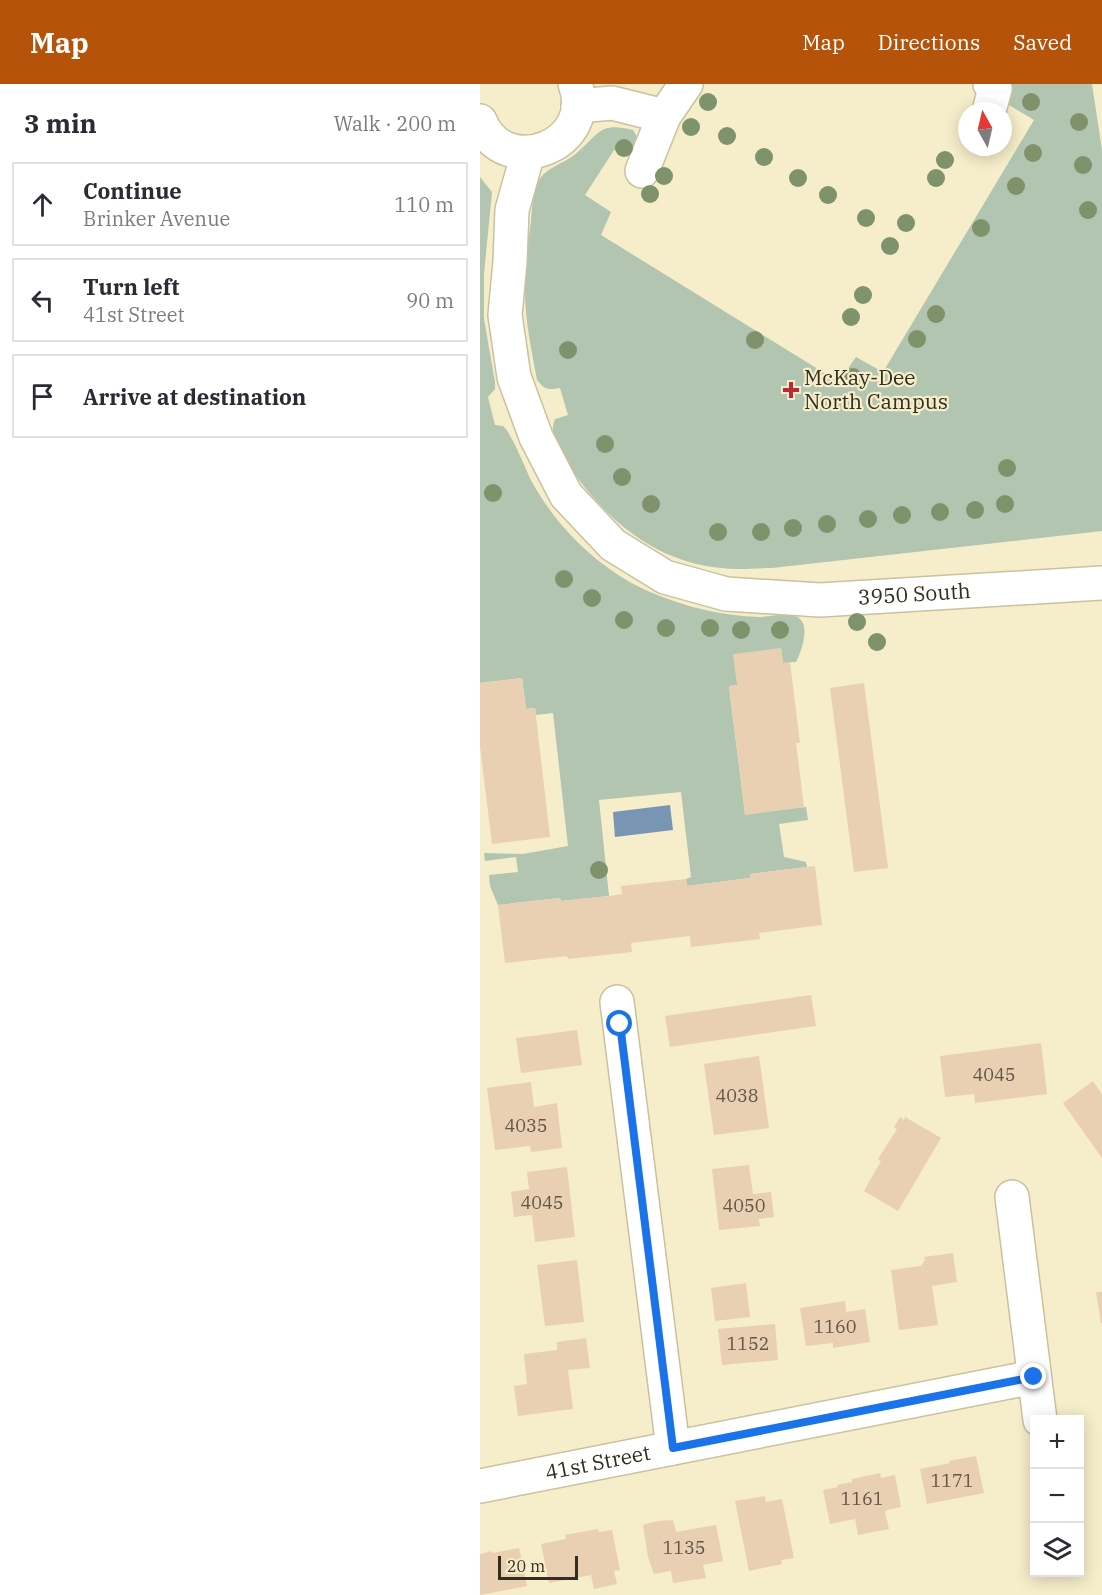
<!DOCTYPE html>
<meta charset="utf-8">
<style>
:root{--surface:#fff;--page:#f7f7f7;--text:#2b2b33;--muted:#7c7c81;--line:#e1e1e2;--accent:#b45309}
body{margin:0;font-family:"IBM Plex Serif",serif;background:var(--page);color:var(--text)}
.controls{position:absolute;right:18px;bottom:18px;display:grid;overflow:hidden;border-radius:0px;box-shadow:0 3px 15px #0003}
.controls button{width:54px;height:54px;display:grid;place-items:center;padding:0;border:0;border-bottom:2px solid var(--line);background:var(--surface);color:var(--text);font:30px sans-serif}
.compass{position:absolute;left:478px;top:18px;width:54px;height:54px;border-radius:50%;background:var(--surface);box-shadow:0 3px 15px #0003;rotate:352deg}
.scale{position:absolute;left:18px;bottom:15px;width:80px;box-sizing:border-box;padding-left:6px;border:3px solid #322f21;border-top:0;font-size:16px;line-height:21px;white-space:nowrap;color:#322f21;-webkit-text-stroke:4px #f6edca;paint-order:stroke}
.stop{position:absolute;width:18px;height:18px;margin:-14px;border:4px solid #1a73e8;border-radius:50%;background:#fff}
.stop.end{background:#1a73e8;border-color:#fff;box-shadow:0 2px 6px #0008}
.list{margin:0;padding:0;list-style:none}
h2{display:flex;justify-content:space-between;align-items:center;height:78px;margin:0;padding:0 24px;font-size:26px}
h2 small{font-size:20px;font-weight:400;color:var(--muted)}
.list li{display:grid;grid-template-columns:39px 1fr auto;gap:18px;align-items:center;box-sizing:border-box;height:84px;margin:0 12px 12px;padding:0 12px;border:2px solid var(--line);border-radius:0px}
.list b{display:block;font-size:22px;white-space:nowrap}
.list p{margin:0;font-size:20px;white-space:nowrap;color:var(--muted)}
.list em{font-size:20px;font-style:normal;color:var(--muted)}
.icon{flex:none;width:33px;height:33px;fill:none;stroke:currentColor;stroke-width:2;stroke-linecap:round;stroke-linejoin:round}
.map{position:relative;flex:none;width:622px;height:1511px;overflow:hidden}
header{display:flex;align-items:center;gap:36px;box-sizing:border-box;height:84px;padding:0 30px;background:var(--accent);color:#fff}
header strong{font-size:28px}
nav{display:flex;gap:33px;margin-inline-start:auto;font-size:21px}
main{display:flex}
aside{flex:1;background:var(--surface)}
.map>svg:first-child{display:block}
.green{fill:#b1c5b1}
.water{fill:#7896b3}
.building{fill:#e9d0b3}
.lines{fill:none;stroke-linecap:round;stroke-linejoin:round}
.minor-casing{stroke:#cac19f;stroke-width:36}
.minor{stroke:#fff;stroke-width:33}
.tree{fill:#7e936c}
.route{stroke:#1a73e8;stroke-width:8}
.poi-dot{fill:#bb2a3b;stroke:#f6edca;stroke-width:2}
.labels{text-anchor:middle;stroke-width:4.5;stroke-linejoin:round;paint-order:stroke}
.number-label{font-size:18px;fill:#605746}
.poi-label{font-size:21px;fill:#322f21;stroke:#f6edca;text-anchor:start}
.street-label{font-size:21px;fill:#322f21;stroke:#f6edca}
</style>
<header>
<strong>Map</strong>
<nav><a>Map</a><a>Directions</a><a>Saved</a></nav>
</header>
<main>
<aside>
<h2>3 min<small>Walk · 200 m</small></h2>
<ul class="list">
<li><svg class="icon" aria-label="ahead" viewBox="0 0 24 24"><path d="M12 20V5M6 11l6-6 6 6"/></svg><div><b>Continue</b><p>Brinker Avenue</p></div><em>110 m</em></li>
<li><svg class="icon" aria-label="left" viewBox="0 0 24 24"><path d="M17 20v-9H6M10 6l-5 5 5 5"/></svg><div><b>Turn left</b><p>41st Street</p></div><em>90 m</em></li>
<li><svg class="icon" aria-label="arrive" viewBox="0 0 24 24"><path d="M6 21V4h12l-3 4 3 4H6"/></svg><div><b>Arrive at destination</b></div></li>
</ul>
</aside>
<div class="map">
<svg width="622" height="1511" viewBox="0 0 622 1511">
<rect width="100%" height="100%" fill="#f6edca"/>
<g class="green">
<path d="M 529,0 L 612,0 L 622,66 L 622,447 L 292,484 C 276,484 258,486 241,484 C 184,479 137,445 103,401 C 97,393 91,386 87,378 C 80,365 68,350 75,335 L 88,331 L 80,304 C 68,306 65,306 57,296 C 53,273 48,251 46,228 C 43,198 47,167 51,137 C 52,123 53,105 61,93 C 71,81 88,78 99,67 C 120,48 121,38 153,46 C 161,58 158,61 151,73 L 134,66 L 105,111 L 131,128 L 121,151 L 359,298 L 376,273 L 403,288 L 554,36 L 529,21 Z"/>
<path d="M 0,93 L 12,108 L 4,190 L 4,235 L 15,298 L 15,305 L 8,313 L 15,341 L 23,342 C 31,348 46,386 52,398 C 78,445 120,486 170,508 C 205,523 242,532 280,533 C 290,533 312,527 320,535 C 330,544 321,568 316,578 L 303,579 L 301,564 L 257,601 L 249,603 L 265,730 L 326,723 L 328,736 L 299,740 L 304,773 L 326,778 L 327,783 L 270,790 L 270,794 L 207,802 L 206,795 L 211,793 L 201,708 L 119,716 L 129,812 L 81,817 L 80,814 L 18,821 L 10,802 L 9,791 L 38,788 L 36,773 L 5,777 L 4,769 L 43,770 L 88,762 L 73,629 L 56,631 L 55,624 L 46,625 L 42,594 L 0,599 Z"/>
</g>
<polygon class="water" points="190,721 193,746 135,753 133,728"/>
<g class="building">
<polygon points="301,564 303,579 310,578 320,659 316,659 324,723 265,731 249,602 257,601 253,570"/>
<polygon points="42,594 46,625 55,624 70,753 12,760 0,662 0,599"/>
<polygon points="384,599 408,784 374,788 350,604"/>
<polygon points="335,782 342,841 279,849 280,855 211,863 210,852 151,859 152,868 88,875 87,872 25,879 18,821 80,814 81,817 129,812 142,810 141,802 206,795 207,802 270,794 270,790"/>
<polygon points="331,911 336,942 190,963 185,932"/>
<polygon points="97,946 102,981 41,989 36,954"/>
<polygon points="561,959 567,1010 495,1019 494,1010 465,1013 460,972"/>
<polygon points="279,972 289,1044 234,1051 224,980"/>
<polygon points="613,997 622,1010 622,1074 583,1019"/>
<polygon points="51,998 54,1023 77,1019 82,1064 51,1068 50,1062 15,1066 7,1004"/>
<polygon points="420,1033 424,1036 425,1033 461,1054 418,1127 384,1107 401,1077 398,1075 417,1045 414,1043"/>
<polygon points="269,1081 273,1110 291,1108 294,1133 279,1135 280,1142 239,1146 232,1085"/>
<polygon points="87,1083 95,1153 55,1158 52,1131 34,1133 31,1108 49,1105 47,1088"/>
<polygon points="473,1169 477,1198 452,1202 458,1241 419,1246 411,1186 441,1182 445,1176 444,1173"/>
<polygon points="97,1176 104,1238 65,1242 57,1181"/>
<polygon points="266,1199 270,1233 235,1237 231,1204"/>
<polygon points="616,1208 622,1208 622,1239 621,1239"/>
<polygon points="365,1217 366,1228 385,1225 390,1258 353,1264 353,1259 326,1262 320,1224"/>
<polygon points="295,1240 298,1276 242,1281 238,1245"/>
<polygon points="106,1254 110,1284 88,1286 93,1325 38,1332 34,1302 47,1300 44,1270 77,1266 77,1258"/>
<polygon points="496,1372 504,1409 447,1420 440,1385 470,1379 469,1377"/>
<polygon points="400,1389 401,1394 415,1391 421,1423 407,1426 405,1428 409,1445 378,1451 375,1435 350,1440 343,1406 358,1403 357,1401 372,1398 372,1395"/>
<polygon points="285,1412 286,1418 302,1415 314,1474 301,1476 302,1480 269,1487 255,1417"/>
<polygon points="193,1436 196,1448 236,1441 243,1477 223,1481 226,1494 193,1499 191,1487 174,1490 168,1473 163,1441 177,1437"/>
<polygon points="118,1445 119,1448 132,1446 140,1486 134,1487 137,1500 114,1505 111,1491 69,1499 61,1460 86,1455 85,1451"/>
<polygon points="39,1464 47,1502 0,1511 0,1470 12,1467 12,1469"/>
</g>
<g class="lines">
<g class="minor-casing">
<g id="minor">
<polyline points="98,22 132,19 184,32"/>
<polyline points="509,27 515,5 510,0"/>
<path d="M 0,37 C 25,98 118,61 95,0"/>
<path id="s1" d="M 48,69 L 32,126 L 30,178 L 25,231 L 34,293 L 56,353 L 86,411 L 133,461 L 185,493 L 246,510 L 340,516 L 622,499"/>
<polyline points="162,87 184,32 206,0"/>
<polyline points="137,918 193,1364"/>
<polyline points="532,1113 560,1336"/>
<path id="s2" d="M 0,1402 L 554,1293"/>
</g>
</g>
<use href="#minor" class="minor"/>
</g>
<g class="tree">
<circle cx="228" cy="18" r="9"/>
<circle cx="551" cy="18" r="9"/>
<circle cx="599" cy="38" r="9"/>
<circle cx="211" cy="43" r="9"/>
<circle cx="247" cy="52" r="9"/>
<circle cx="144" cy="64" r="9"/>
<circle cx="553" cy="69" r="9"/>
<circle cx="284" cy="73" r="9"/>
<circle cx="465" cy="76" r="9"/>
<circle cx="603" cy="81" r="9"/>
<circle cx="184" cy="92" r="9"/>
<circle cx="318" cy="94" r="9"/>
<circle cx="456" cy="94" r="9"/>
<circle cx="536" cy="102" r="9"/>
<circle cx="170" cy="110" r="9"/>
<circle cx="348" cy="111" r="9"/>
<circle cx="608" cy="126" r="9"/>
<circle cx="386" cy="134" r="9"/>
<circle cx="426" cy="139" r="9"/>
<circle cx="501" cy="144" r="9"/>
<circle cx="410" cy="162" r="9"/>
<circle cx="383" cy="211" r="9"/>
<circle cx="456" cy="230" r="9"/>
<circle cx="371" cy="233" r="9"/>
<circle cx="437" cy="255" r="9"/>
<circle cx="275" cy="256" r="9"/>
<circle cx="88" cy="266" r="9"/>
<circle cx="373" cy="293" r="9"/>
<circle cx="125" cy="360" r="9"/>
<circle cx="527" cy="384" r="9"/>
<circle cx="142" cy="393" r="9"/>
<circle cx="13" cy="409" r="9"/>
<circle cx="171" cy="420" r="9"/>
<circle cx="525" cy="420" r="9"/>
<circle cx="495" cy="426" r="9"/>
<circle cx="460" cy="428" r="9"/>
<circle cx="422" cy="431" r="9"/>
<circle cx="388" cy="435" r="9"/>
<circle cx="347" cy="440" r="9"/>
<circle cx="313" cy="444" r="9"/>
<circle cx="238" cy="448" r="9"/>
<circle cx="281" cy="448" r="9"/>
<circle cx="84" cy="495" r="9"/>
<circle cx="112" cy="514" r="9"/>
<circle cx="144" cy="536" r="9"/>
<circle cx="377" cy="538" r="9"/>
<circle cx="186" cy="544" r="9"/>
<circle cx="230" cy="544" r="9"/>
<circle cx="261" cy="546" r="9"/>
<circle cx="300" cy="546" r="9"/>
<circle cx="397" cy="558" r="9"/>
<circle cx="119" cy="786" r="9"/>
</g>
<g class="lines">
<polyline class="route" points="140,940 193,1364 554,1293"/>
</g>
<path class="poi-dot" d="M308 297h6v6h6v6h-6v6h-6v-6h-6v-6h6z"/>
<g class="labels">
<g class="number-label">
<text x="514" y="997">4045</text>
<text x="257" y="1018">4038</text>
<text x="46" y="1048">4035</text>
<text x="62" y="1125">4045</text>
<text x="264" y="1128">4050</text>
<text x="355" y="1249">1160</text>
<text x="268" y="1266">1152</text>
<text x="472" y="1403">1171</text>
<text x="382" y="1421">1161</text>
<text x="204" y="1470">1135</text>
</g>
<g class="poi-label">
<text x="324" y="301">McKay-Dee<tspan x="324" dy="24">North Campus</tspan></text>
</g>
<g class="street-label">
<text dy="7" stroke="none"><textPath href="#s1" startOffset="738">3950 South</textPath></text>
<text dy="7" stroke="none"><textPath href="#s2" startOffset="120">41st Street</textPath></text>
</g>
</g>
</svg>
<div class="controls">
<button>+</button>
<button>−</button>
<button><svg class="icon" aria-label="layers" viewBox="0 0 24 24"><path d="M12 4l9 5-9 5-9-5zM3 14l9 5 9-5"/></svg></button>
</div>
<svg class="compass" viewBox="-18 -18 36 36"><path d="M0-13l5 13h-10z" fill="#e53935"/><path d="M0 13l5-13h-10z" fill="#7c7c81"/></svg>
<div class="scale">20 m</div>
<div class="stop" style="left:140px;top:940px"></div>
<div class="stop end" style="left:554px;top:1293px"></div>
</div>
</main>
